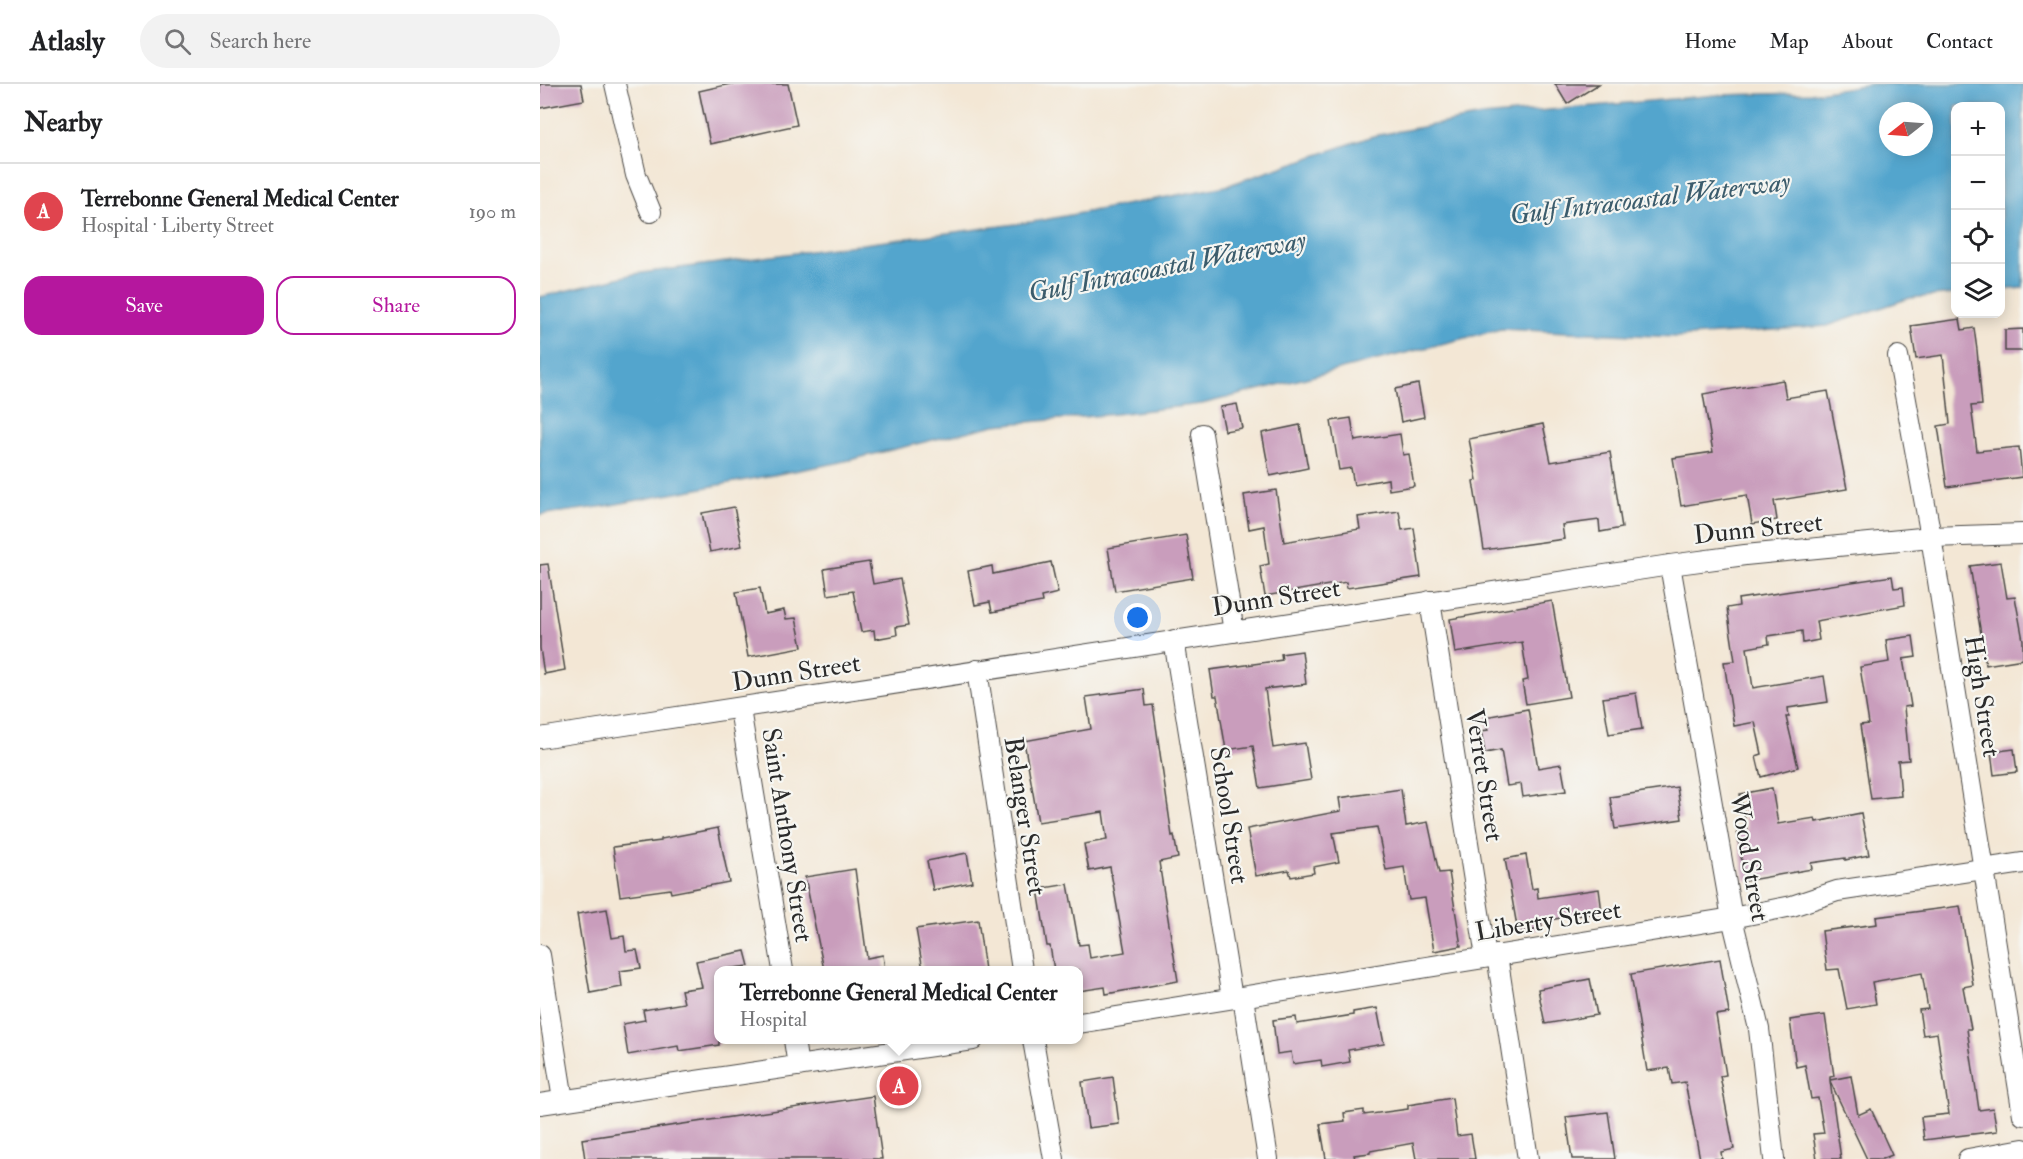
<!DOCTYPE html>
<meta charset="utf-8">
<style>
:root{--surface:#fff;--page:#f2f2f2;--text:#202124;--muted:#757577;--line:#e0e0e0;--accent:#b5179e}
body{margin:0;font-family:"IM FELL Double Pica",serif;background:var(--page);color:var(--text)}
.controls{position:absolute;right:18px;top:18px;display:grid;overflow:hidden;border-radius:12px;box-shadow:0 3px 15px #0003}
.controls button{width:54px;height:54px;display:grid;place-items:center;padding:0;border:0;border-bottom:2px solid var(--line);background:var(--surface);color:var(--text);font:30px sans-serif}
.compass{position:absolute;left:1339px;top:18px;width:54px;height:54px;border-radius:50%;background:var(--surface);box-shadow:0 3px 15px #0003;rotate:253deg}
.you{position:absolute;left:598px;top:534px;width:21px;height:21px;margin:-15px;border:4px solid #fff;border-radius:50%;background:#1a73e8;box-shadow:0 0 0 9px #1a73e833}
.badge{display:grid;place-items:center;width:39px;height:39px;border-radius:50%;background:var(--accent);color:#fff;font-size:20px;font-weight:700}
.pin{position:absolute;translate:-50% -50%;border:3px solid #fff;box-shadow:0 2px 6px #0006}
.popup{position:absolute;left:174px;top:882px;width:369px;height:78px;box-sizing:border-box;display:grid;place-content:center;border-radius:12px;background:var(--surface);filter:drop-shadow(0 2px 4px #0005);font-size:20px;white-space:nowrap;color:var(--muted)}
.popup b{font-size:22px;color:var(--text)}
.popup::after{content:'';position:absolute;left:50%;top:100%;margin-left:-12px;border:12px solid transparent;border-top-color:var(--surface)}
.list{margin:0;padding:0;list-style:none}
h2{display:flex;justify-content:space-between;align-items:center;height:78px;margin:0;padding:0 24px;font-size:26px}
h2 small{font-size:20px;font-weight:400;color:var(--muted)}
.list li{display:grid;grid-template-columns:39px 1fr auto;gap:18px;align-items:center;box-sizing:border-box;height:96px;padding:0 24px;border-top:2px solid var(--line)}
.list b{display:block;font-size:22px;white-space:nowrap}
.list p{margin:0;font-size:20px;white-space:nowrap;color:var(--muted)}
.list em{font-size:20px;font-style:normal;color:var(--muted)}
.actions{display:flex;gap:12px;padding:18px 24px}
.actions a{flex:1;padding:14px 0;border:2px solid var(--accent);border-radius:18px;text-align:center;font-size:21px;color:var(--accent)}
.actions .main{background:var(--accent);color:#fff}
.icon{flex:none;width:33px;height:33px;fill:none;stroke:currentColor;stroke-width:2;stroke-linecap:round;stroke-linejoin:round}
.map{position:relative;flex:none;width:1483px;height:1075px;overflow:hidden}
header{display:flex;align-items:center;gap:36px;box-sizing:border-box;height:84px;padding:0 30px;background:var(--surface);border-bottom:2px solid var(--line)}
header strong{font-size:28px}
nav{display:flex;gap:33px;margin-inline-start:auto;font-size:21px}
.search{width:420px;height:54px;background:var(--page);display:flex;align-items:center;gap:15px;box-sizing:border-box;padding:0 21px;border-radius:33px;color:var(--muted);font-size:22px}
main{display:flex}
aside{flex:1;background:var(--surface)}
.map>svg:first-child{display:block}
.water{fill:#52a5cd;stroke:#3e687c;stroke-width:1.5;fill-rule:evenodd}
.building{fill:#c99dbc}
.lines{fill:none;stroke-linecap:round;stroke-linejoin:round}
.street-casing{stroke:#494744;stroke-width:22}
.street{stroke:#fff;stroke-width:20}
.labels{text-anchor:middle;stroke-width:4.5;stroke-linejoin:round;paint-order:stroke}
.street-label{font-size:26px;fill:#2b2b2b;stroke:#f6f6f2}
.water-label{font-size:27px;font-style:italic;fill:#3b5c6c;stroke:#f6f6f2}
</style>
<header>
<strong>Atlasly</strong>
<div class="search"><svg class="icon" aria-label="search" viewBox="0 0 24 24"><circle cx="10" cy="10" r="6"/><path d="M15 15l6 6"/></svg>Search here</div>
<nav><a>Home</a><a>Map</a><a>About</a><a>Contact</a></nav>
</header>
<main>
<aside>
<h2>Nearby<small></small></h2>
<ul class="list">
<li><span class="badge" style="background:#e0444e">A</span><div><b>Terrebonne General Medical Center</b><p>Hospital · Liberty Street</p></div><em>190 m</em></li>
</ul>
<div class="actions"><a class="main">Save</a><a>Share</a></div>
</aside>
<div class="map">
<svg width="1483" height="1075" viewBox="0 0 1483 1075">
<rect width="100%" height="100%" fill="#f6f6f2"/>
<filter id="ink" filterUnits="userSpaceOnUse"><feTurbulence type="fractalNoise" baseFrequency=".0167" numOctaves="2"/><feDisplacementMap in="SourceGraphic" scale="12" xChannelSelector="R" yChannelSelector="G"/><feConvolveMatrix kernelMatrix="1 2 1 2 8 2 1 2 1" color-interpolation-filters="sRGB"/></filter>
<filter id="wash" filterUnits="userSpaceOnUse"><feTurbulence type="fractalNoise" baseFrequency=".008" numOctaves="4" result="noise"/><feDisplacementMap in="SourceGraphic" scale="24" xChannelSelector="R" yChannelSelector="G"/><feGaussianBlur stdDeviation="1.35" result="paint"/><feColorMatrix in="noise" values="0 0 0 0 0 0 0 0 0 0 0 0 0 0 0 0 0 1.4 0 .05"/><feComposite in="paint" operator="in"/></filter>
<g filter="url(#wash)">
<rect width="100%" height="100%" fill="#f3e7d5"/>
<path class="water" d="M 1333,0 L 1483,0 L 1483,204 L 1461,206 L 1460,22 L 1416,22 L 1415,210 L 1370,214 L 1287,242 L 1137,253 L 961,245 L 662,320 L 575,330 L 455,341 L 297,379 L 66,422 L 0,431 L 0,213 L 94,190 L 498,137 L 686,102 L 833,52 L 942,32 L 1177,11 L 1270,9 ZM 1348,27 L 1384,27 L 1384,63 L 1348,63 Z"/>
<g id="blocks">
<g class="building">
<polygon points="0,0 41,0 44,16 0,24"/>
<polygon points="190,0 248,0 257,41 170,60 159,7"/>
<polygon points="1015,0 1059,0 1027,20"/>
<polygon points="1420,235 1422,246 1434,244 1437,266 1442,321 1431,322 1437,367 1479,363 1482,393 1407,403 1398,342 1410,340 1403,271 1376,275 1371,242"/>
<polygon points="1483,245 1483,267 1465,267 1465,246"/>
<polygon points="1243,296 1246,314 1288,307 1307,405 1234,417 1237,436 1212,440 1207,411 1141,422 1133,374 1173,368 1163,310"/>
<polygon points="878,300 884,333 861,338 855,305"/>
<polygon points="697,320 702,344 685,347 680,323"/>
<polygon points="811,334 815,357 860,350 863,371 869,370 874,402 849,406 848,395 814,401 811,384 799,386 791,337"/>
<polygon points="1003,340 1011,378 1070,368 1082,444 1060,448 1059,436 1022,441 1024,455 944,466 933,397 937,396 929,355"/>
<polygon points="760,341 768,384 730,392 722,349"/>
<polygon points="736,406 744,458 820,445 818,433 859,427 862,446 874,444 881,493 807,504 806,498 725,512 720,482 729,480 724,442 709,445 704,411"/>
<polygon points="194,423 202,462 170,468 162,429"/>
<polygon points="646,451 653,494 575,507 568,464"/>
<polygon points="329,478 333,500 360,495 369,541 356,543 357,551 335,555 334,546 321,548 313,507 288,511 284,485"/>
<polygon points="511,478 518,509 501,513 502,518 452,528 450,518 435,521 428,487 452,482 453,490"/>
<polygon points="1461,478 1467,514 1475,513 1483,556 1483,575 1446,581 1430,482"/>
<polygon points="8,480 25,586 4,590 0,564 0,481"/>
<polygon points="1352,492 1354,504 1363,503 1365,521 1276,537 1279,556 1263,559 1262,547 1228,552 1229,560 1207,564 1213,604 1284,592 1288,618 1248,624 1249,633 1246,633 1258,683 1221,693 1216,672 1222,670 1215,638 1194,642 1184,578 1195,577 1187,524 1199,522 1198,515"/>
<polygon points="220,504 225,530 244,526 246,535 256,534 262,563 208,573 196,508"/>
<polygon points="1012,517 1029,613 986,620 982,597 988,596 982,558 915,569 910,535"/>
<polygon points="1373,552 1376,573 1363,575 1371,622 1364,623 1369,676 1358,677 1361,712 1331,715 1320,641 1329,640 1320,583 1349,578 1346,556"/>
<polygon points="762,567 766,600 725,605 733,664 765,659 771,696 720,704 713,662 686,666 677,612 674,612 670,586 742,576 741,570"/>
<polygon points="604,605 606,622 613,621 632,752 634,751 638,774 619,778 638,897 566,910 565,903 539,907 539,886 514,886 510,862 507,862 498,805 528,800 539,861 548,860 550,874 585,868 570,783 549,787 544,760 567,756 563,728 498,738 484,657 551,645 546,613"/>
<polygon points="1096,609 1102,645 1069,650 1063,614"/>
<polygon points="988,625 998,684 1021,680 1026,707 983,713 981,700 967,702 961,666 945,669 941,647 948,646 945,633"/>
<polygon points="1474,665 1477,688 1454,691 1451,668"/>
<polygon points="1137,703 1142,735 1075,745 1070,713"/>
<polygon points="1232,704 1238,740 1275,734 1276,738 1321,729 1329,771 1305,776 1305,774 1271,779 1272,785 1205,797 1197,747 1207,746 1200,710"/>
<polygon points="861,705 866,742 888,738 899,789 909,788 921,862 894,867 885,814 869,816 864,783 846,786 837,743 793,749 799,778 773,783 774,789 751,793 749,786 716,792 707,745 801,727 799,714"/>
<polygon points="178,744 189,798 131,809 130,805 80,812 73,763 121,757 121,755"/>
<polygon points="427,769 432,798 393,806 387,777"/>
<polygon points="986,771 992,805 997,804 998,814 1059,805 1062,828 1001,837 1002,845 978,848 965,775"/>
<polygon points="315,785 327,874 343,871 345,886 284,886 265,793"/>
<polygon points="1420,822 1433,901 1423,903 1431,945 1427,945 1439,1026 1453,1024 1457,1047 1384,1056 1381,1033 1409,1030 1397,949 1383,951 1379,926 1388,925 1382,889 1332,898 1336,920 1307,925 1299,885 1287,886 1282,847 1337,840 1336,833"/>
<polygon points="67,825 72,854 84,852 86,867 97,866 101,884 80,887 82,903 50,909 37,830"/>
<polygon points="438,836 445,886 383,886 376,845"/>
<polygon points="205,867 209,882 179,886 179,961 139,967 138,962 88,971 83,940 105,936 103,926 144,919 141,906 162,903 156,877"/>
<polygon points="1180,875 1189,929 1176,931 1186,991 1180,992 1194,1065 1181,1068 1182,1075 1160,1075 1145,998 1132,1000 1129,984 1107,987 1091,890"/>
<polygon points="1050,895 1057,931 1005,940 998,905"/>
<polygon points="837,924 844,960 808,966 810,978 782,983 781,976 753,980 751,968 737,970 733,936 756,933 757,940 813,931 813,928"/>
<polygon points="1285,931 1294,992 1290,993 1290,996 1311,992 1318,1031 1331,1025 1352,1071 1342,1075 1327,1075 1290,997 1301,1075 1277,1075 1273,1050 1284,1049 1278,1014 1271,1015 1265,981 1256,983 1250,936"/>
<polygon points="573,993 579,1040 548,1044 542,998"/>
<polygon points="333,1012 342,1075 45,1075 42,1055"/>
<polygon points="912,1014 917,1052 931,1050 935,1075 876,1075 873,1059 830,1067 830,1069 814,1071 815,1075 786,1075 780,1040 805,1037 804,1029 824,1026 824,1031 868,1025 868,1021"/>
<polygon points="1068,1028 1075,1075 1032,1075 1026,1033"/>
</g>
</g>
</g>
<g filter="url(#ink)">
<use href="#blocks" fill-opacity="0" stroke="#494744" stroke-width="1.5"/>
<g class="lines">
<g class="street-casing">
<g id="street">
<polyline points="75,0 96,91 111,128"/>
<polyline points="1358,272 1391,453 1483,1031"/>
<polyline points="662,350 694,548"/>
<polyline points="1130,481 1192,834 1219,945 1234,1075"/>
<polyline points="890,517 946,873"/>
<polyline points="634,556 692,914"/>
<polyline points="437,586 482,886"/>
<polyline points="200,625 243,886"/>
<polyline points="0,654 1130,481 1205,471 1391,453 1483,450"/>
<polyline points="0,871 23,1016"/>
<polyline points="957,871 988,1075"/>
<polyline points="703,913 728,1075"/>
<polyline points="539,939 1192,834 1252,822 1297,807 1483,779"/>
<polyline points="254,956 258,982"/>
<polyline points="493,956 514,1075"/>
<polyline points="0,1020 433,956"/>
<polyline points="1428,1075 1483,1065"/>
</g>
</g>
<use href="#street" class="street"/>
</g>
</g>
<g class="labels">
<g class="street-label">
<text transform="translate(1218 444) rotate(-6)" y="9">Dunn Street</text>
<text transform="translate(736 513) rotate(-9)" y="9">Dunn Street</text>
<text transform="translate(256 588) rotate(-9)" y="9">Dunn Street</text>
<text transform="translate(1443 612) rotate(81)" y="9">High Street</text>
<text transform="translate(945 691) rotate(81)" y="9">Verret Street</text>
<text transform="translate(690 731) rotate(81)" y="9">School Street</text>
<text transform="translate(486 732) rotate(81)" y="9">Belanger Street</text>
<text transform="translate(248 751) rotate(81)" y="9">Saint Anthony Street</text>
<text transform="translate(1210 773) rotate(80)" y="9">Wood Street</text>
<text transform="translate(1008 836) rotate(-9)" y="9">Liberty Street</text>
</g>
<g class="water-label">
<text transform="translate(1110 114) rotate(-7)" y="9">Gulf Intracoastal Waterway</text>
<text transform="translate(627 182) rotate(-11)" y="9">Gulf Intracoastal Waterway</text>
</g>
</g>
</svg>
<div class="controls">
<button>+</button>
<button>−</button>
<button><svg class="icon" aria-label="locate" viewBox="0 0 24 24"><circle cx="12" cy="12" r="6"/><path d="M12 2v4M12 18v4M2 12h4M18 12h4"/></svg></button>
<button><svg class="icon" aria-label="layers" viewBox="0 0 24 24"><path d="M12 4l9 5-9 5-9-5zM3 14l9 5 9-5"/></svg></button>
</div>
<svg class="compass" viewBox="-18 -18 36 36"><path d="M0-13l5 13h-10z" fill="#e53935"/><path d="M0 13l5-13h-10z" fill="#757577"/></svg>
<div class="you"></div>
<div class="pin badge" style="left:359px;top:1002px;background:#e0444e">A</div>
<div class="popup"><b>Terrebonne General Medical Center</b>Hospital</div>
</div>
</main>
